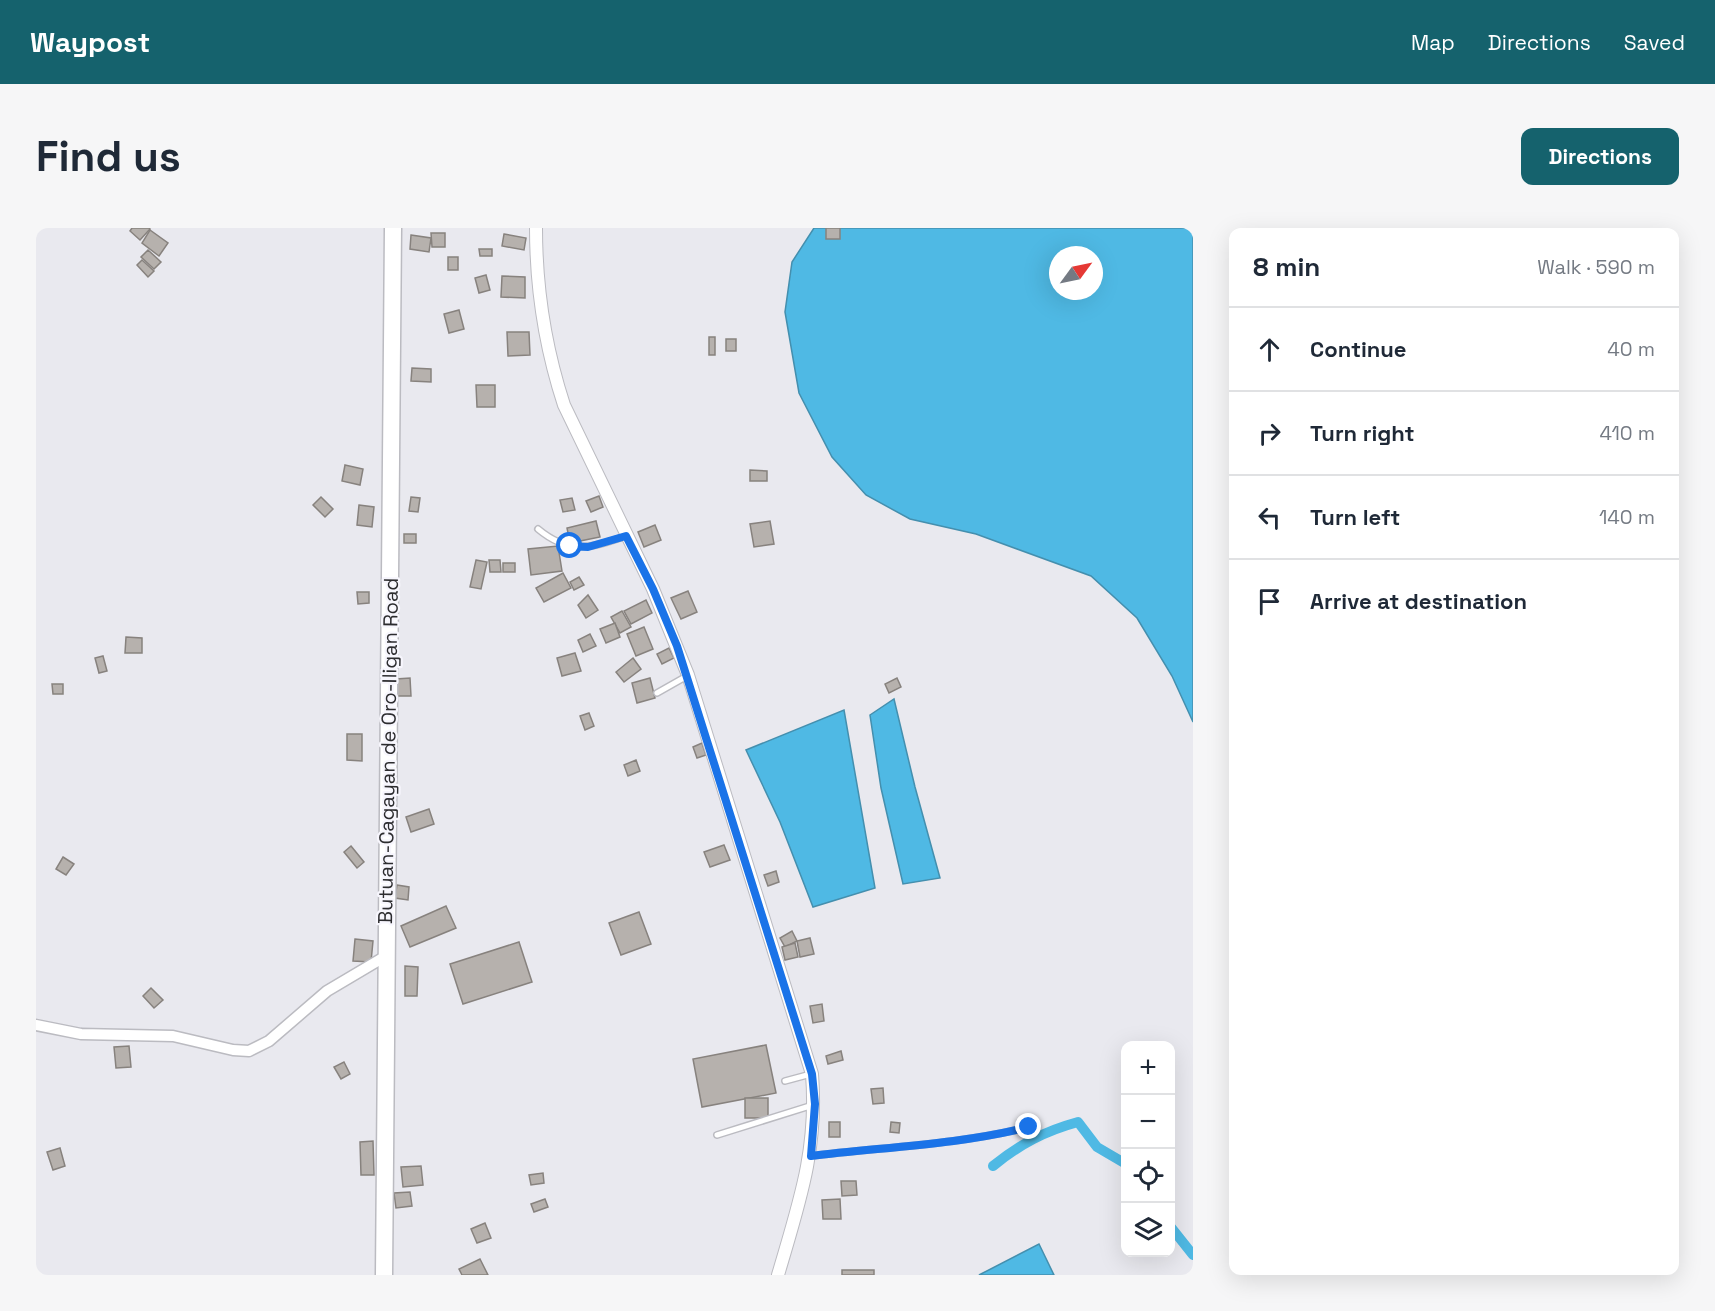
<!DOCTYPE html>
<meta charset="utf-8">
<style>
:root{--surface:#fff;--page:#f6f6f7;--text:#1f2937;--muted:#747a83;--line:#e0e1e3;--accent:#15626d}
body{margin:0;font-family:"Space Grotesk",sans-serif;background:var(--page);color:var(--text)}
.controls{position:absolute;right:18px;bottom:18px;display:grid;overflow:hidden;border-radius:12px;box-shadow:0 6px 24px #0002}
.controls button{width:54px;height:54px;display:grid;place-items:center;padding:0;border:0;border-bottom:2px solid var(--line);background:var(--surface);color:var(--text);font:30px sans-serif}
.compass{position:absolute;left:1013px;top:18px;width:54px;height:54px;border-radius:50%;background:var(--surface);box-shadow:0 6px 24px #0002;rotate:57deg}
.stop{position:absolute;width:18px;height:18px;margin:-14px;border:4px solid #1a73e8;border-radius:50%;background:#fff}
.stop.end{background:#1a73e8;border-color:#fff;box-shadow:0 2px 6px #0008}
.list{margin:0;padding:0;list-style:none}
h2{display:flex;justify-content:space-between;align-items:center;height:78px;margin:0;padding:0 24px;font-size:26px}
h2 small{font-size:20px;font-weight:400;color:var(--muted)}
.list li{display:grid;grid-template-columns:39px 1fr auto;gap:18px;align-items:center;box-sizing:border-box;height:84px;padding:0 24px;border-top:2px solid var(--line)}
.list b{display:block;font-size:22px;white-space:nowrap}
.list em{font-size:20px;font-style:normal;color:var(--muted)}
.icon{flex:none;width:33px;height:33px;fill:none;stroke:currentColor;stroke-width:2;stroke-linecap:round;stroke-linejoin:round}
.map{position:relative;flex:none;width:1157px;height:1047px;overflow:hidden;border-radius:12px}
header{display:flex;align-items:center;gap:36px;box-sizing:border-box;height:84px;padding:0 30px;background:var(--accent);color:#fff}
header strong{font-size:28px}
nav{display:flex;gap:33px;margin-inline-start:auto;font-size:21px}
.intro{display:flex;align-items:center;justify-content:space-between;box-sizing:border-box;height:144px;padding:0 36px}
h1{margin:0;font-size:42px}
.button{padding:15px 27px;border-radius:12px;background:var(--accent);color:#fff;font-size:21px;font-weight:700}
main{display:flex;gap:36px;padding:0 36px}
aside{flex:1;background:var(--surface);border-radius:12px;box-shadow:0 6px 24px #0002}
.map>svg:first-child{display:block}
.water{fill:#4fb9e4;stroke:#448fae;stroke-width:1.5;fill-rule:evenodd}
.lines{fill:none;stroke-linecap:round;stroke-linejoin:round}
.canal{stroke:#4fb9e4;stroke-width:10}
.building{fill:#b6b1ad;stroke:#87827e;stroke-width:1.5}
.service-casing{stroke:#bbbbc1;stroke-width:8}
.minor-casing{stroke:#bbbbc1;stroke-width:13}
.tertiary-casing{stroke:#bbbbc1;stroke-width:14}
.trunk-casing{stroke:#bbbbc1;stroke-width:19}
.service{stroke:#fff;stroke-width:5}
.minor{stroke:#fff;stroke-width:10}
.tertiary{stroke:#fff;stroke-width:12}
.trunk{stroke:#fff;stroke-width:16}
.route{stroke:#1a73e8;stroke-width:8}
.labels{text-anchor:middle;stroke-width:4.5;stroke-linejoin:round;paint-order:stroke}
.street-label{font-size:20px;fill:#2c2c2f;stroke:#f7f6fd}
</style>
<header>
<strong>Waypost</strong>
<nav><a>Map</a><a>Directions</a><a>Saved</a></nav>
</header>
<div class="intro"><h1>Find us</h1><a class="button">Directions</a></div>
<main>
<div class="map">
<svg width="1157" height="1047" viewBox="0 0 1157 1047">
<rect width="100%" height="100%" fill="#e9e9ef"/>
<g class="water">
<path d="M 778,0 L 1157,0 L 1157,494 L 1136,448 L 1101,390 L 1055,348 L 940,306 L 874,291 L 830,267 L 796,229 L 763,165 L 749,84 L 756,34 ZM 1022,27 L 1058,27 L 1058,63 L 1022,63 Z"/>
<polygon points="858,471 879,559 904,650 867,656 845,560 834,487"/>
<polygon points="808,482 839,660 777,679 744,594 710,522"/>
<polygon points="1003,1016 1018,1047 943,1047"/>
</g>
<g class="lines">
<g class="canal">
<path d="M 957,938 C 984,916 1009,903 1042,894 L 1061,919 L 1090,936"/>
<polyline points="1134,998 1157,1027"/>
</g>
</g>
<g class="building">
<polygon points="96,0 113,0 114,1 104,12 94,3"/>
<rect x="790" y="0" width="14" height="11"/>
<polygon points="114,2 132,15 123,28 106,15"/>
<polygon points="395,5 409,5 409,19 396,19"/>
<polygon points="468,6 490,10 488,22 466,18"/>
<polygon points="375,7 395,10 393,24 374,21"/>
<polygon points="443,21 456,21 456,28 444,28"/>
<polygon points="112,22 125,34 118,41 105,29"/>
<rect x="412" y="29" width="10" height="13"/>
<polygon points="106,32 118,43 112,49 101,37"/>
<polygon points="450,47 454,62 443,65 439,50"/>
<polygon points="466,48 489,49 489,70 465,69"/>
<polygon points="423,82 428,101 413,105 408,86"/>
<polygon points="471,104 493,104 494,127 472,128"/>
<rect x="673" y="109" width="6" height="18"/>
<rect x="690" y="111" width="10" height="12"/>
<polygon points="376,140 395,141 395,154 375,153"/>
<polygon points="440,157 459,157 459,179 441,179"/>
<polygon points="309,237 327,241 324,257 306,253"/>
<polygon points="714,242 731,243 731,253 714,253"/>
<polygon points="563,268 567,279 555,284 550,273"/>
<polygon points="285,269 297,281 289,289 277,277"/>
<polygon points="375,269 384,270 382,284 373,283"/>
<polygon points="536,270 539,282 527,284 524,272"/>
<polygon points="323,277 338,279 336,299 321,297"/>
<polygon points="560,293 564,309 534,315 531,300"/>
<polygon points="734,293 738,316 718,319 714,296"/>
<polygon points="619,297 625,312 608,319 602,304"/>
<rect x="368" y="306" width="12" height="9"/>
<polygon points="522,318 526,343 495,347 492,321"/>
<polygon points="440,332 451,334 445,361 434,359"/>
<polygon points="453,332 464,332 465,344 454,344"/>
<rect x="467" y="335" width="12" height="9"/>
<polygon points="527,345 535,360 508,374 500,360"/>
<polygon points="543,349 548,357 538,362 534,354"/>
<polygon points="652,363 661,384 645,391 635,370"/>
<polygon points="321,364 333,364 333,375 322,376"/>
<polygon points="552,367 562,382 550,390 542,377"/>
<polygon points="610,372 616,385 595,396 588,383"/>
<polygon points="586,383 595,399 584,405 575,389"/>
<polygon points="579,395 584,409 570,415 564,401"/>
<polygon points="608,399 617,421 600,428 591,406"/>
<polygon points="554,406 560,418 547,424 542,412"/>
<polygon points="90,409 106,410 106,425 89,425"/>
<polygon points="633,420 638,430 626,436 621,426"/>
<polygon points="539,425 545,443 526,448 521,430"/>
<polygon points="67,428 71,443 63,445 59,430"/>
<polygon points="597,430 605,441 588,454 580,444"/>
<polygon points="374,450 375,468 361,468 360,451"/>
<polygon points="614,450 619,470 601,475 596,455"/>
<polygon points="861,450 865,459 853,465 849,456"/>
<polygon points="16,456 27,456 27,466 17,466"/>
<polygon points="553,485 558,498 549,502 544,488"/>
<polygon points="311,506 326,506 326,533 311,532"/>
<polygon points="666,515 670,527 661,530 657,519"/>
<polygon points="600,532 604,543 592,548 588,537"/>
<polygon points="393,581 398,596 375,604 370,589"/>
<polygon points="688,617 694,632 674,639 668,624"/>
<polygon points="315,618 328,634 321,640 308,624"/>
<polygon points="27,629 38,636 30,647 20,641"/>
<polygon points="740,643 743,654 732,658 728,647"/>
<polygon points="361,657 373,659 372,672 359,670"/>
<polygon points="410,678 420,700 374,719 365,698"/>
<polygon points="603,684 615,716 585,727 573,695"/>
<polygon points="756,703 761,713 749,719 744,710"/>
<polygon points="774,710 778,726 764,729 761,713"/>
<polygon points="319,711 337,713 335,734 317,733"/>
<polygon points="483,714 496,754 427,776 414,736"/>
<polygon points="759,715 762,729 749,732 746,719"/>
<polygon points="369,738 382,739 381,768 369,768"/>
<polygon points="115,760 127,772 118,780 107,768"/>
<polygon points="786,776 788,793 777,795 774,778"/>
<polygon points="730,817 740,865 666,879 657,831"/>
<polygon points="93,818 95,839 80,840 78,819"/>
<polygon points="805,823 807,832 792,836 790,828"/>
<polygon points="308,834 314,846 305,851 298,839"/>
<polygon points="847,860 848,875 837,876 835,861"/>
<rect x="709" y="870" width="23" height="20"/>
<rect x="793" y="894" width="11" height="15"/>
<polygon points="855,894 864,895 863,905 854,904"/>
<polygon points="337,913 338,947 325,947 324,914"/>
<polygon points="24,920 29,938 17,942 11,924"/>
<polygon points="385,938 387,957 367,959 365,939"/>
<polygon points="507,945 508,955 495,957 493,947"/>
<polygon points="805,953 820,953 821,967 806,968"/>
<polygon points="374,964 376,978 360,980 358,965"/>
<polygon points="509,971 512,979 498,984 495,976"/>
<polygon points="804,971 805,991 787,991 786,972"/>
<polygon points="449,995 455,1010 441,1015 435,1001"/>
<polygon points="444,1031 452,1047 426,1047 423,1041"/>
<rect x="806" y="1042" width="32" height="5"/>
</g>
<g class="lines">
<g class="service-casing">
<g id="service">
<path d="M 502,301 C 533,327 555,320 590,308"/>
<polyline points="621,465 651,448"/>
<polyline points="749,853 775,846"/>
<polyline points="681,907 777,877"/>
<path d="M 775,928 C 848,919 921,917 993,899"/>
</g>
</g>
<g class="minor-casing">
<polyline id="minor" points="0,797 45,806 137,808 197,822 213,823 233,813 291,763 350,728"/>
</g>
<g class="tertiary-casing">
<path id="tertiary" d="M 500,0 C 500,60 509,119 528,177 L 617,361 L 652,447 L 776,846 C 782,922 763,975 742,1047"/>
</g>
<g class="trunk-casing">
<polyline id="trunk" points="348,1047 357,0"/>
</g>
<use href="#service" class="service"/>
<use href="#minor" class="minor"/>
<use href="#tertiary" class="tertiary"/>
<use href="#trunk" class="trunk"/>
</g>
<g class="lines">
<path class="route" d="M 534,318 L 552,319 L 590,308 L 617,361 L 641,418 L 776,846 L 779,876 L 775,928 C 848,919 921,917 993,899"/>
</g>
<g class="labels">
<g class="street-label">
<text transform="translate(352 523) rotate(-89)" y="7">Butuan-Cagayan de Oro-Iligan Road</text>
</g>
</g>
</svg>
<div class="controls">
<button>+</button>
<button>−</button>
<button><svg class="icon" aria-label="locate" viewBox="0 0 24 24"><circle cx="12" cy="12" r="6"/><path d="M12 2v4M12 18v4M2 12h4M18 12h4"/></svg></button>
<button><svg class="icon" aria-label="layers" viewBox="0 0 24 24"><path d="M12 4l9 5-9 5-9-5zM3 14l9 5 9-5"/></svg></button>
</div>
<svg class="compass" viewBox="-18 -18 36 36"><path d="M0-13l5 13h-10z" fill="#e53935"/><path d="M0 13l5-13h-10z" fill="#747a83"/></svg>
<div class="stop" style="left:534px;top:318px"></div>
<div class="stop end" style="left:993px;top:899px"></div>
</div>
<aside>
<h2>8 min<small>Walk · 590 m</small></h2>
<ul class="list">
<li><svg class="icon" aria-label="ahead" viewBox="0 0 24 24"><path d="M12 20V5M6 11l6-6 6 6"/></svg><div><b>Continue</b></div><em>40 m</em></li>
<li><svg class="icon" aria-label="right" viewBox="0 0 24 24"><path d="M7 20v-9h11M14 6l5 5-5 5"/></svg><div><b>Turn right</b></div><em>410 m</em></li>
<li><svg class="icon" aria-label="left" viewBox="0 0 24 24"><path d="M17 20v-9H6M10 6l-5 5 5 5"/></svg><div><b>Turn left</b></div><em>140 m</em></li>
<li><svg class="icon" aria-label="arrive" viewBox="0 0 24 24"><path d="M6 21V4h12l-3 4 3 4H6"/></svg><div><b>Arrive at destination</b></div></li>
</ul>
</aside>
</main>
